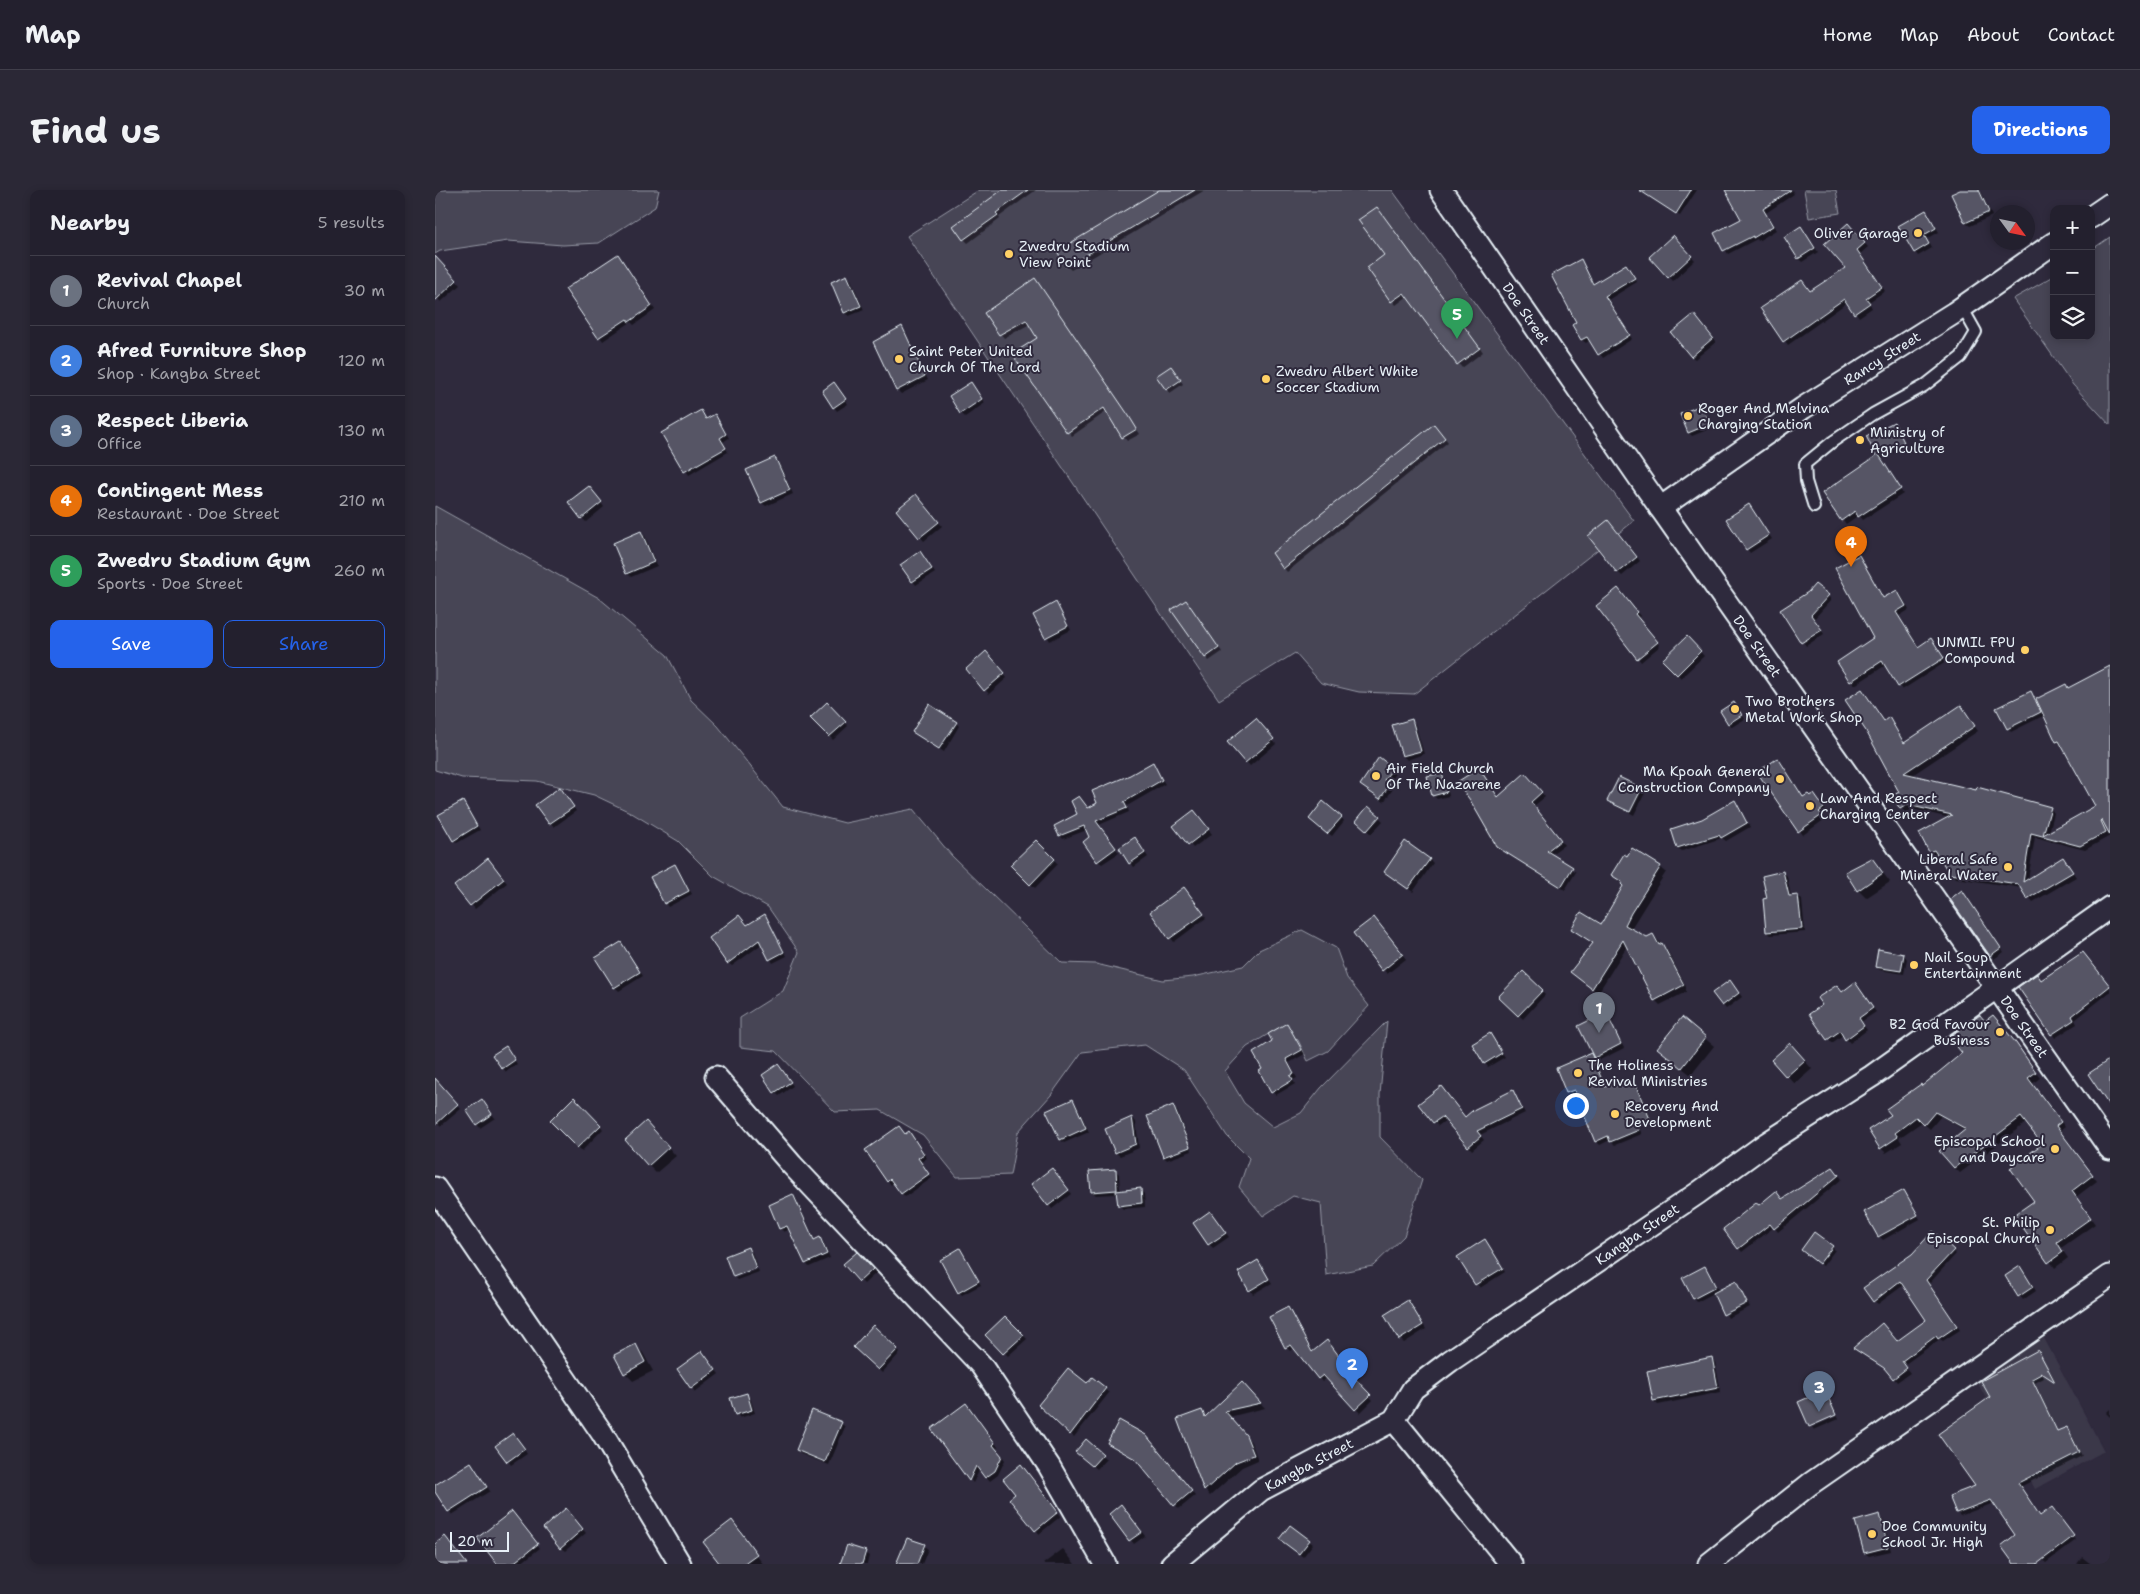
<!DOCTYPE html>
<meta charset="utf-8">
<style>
:root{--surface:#23202e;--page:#2b2836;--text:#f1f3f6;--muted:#a3a3aa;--line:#403e4a;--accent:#2563eb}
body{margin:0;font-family:"Shantell Sans",sans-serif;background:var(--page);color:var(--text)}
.controls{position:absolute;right:15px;top:15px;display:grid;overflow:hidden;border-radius:10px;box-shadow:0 2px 8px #0003}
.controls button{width:45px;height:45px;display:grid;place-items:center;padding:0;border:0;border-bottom:1px solid var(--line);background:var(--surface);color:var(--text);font:25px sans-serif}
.compass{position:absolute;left:1555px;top:15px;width:45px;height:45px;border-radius:50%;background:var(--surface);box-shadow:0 2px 8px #0003;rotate:123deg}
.scale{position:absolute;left:15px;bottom:12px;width:59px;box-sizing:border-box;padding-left:5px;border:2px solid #e8f1f8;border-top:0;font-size:14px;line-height:18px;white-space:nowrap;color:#e8f1f8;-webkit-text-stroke:4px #2f2a3d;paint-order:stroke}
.you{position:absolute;left:1140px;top:915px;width:18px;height:18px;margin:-12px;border:4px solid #fff;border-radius:50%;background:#1a73e8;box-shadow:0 0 0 8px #1a73e833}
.badge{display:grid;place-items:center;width:32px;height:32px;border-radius:50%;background:var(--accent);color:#fff;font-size:16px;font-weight:700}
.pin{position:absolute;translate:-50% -41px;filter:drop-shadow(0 1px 2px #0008)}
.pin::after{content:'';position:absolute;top:26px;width:18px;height:15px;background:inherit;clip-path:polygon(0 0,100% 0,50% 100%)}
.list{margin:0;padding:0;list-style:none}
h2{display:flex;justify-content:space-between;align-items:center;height:65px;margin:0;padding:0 20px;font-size:21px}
h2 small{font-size:16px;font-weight:400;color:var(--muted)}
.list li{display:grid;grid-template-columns:32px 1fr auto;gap:15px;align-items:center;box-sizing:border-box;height:70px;padding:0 20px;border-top:1px solid var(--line)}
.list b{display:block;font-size:19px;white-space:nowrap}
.list p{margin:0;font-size:16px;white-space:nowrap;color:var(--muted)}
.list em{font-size:16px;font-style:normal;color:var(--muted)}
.actions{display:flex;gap:10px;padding:15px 20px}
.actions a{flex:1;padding:11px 0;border:1px solid var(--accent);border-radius:10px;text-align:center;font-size:18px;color:var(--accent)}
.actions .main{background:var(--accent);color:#fff}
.icon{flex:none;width:28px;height:28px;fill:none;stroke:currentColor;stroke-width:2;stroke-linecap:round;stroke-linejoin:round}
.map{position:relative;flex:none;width:1675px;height:1374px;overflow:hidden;border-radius:10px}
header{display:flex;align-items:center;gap:30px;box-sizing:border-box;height:70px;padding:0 25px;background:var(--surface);border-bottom:1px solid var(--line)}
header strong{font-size:24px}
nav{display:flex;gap:28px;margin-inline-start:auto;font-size:18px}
.intro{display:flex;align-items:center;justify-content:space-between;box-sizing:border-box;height:120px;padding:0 30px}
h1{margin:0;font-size:35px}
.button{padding:12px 22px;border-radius:10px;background:var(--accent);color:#fff;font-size:18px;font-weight:700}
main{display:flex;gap:30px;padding:0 30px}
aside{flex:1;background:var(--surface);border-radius:10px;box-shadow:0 2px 8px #0003}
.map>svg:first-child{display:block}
.built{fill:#3b3749}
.green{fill:#464455;stroke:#979aa6}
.shadow{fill:#0007}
.building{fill:#575565;stroke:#e8f1f8}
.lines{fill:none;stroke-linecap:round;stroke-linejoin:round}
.lane-casing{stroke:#e8f1f8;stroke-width:14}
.street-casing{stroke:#e8f1f8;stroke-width:25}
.lane{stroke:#2f2a3d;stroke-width:10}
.street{stroke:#2f2a3d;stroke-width:21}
.poi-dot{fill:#ffd166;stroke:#2f2a3d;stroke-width:2}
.labels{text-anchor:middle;stroke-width:4;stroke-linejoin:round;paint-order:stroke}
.poi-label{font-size:14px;fill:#e8f1f8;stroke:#2f2a3d;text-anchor:start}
.street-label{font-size:14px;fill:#e8f1f8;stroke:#2f2a3d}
</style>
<header>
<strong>Map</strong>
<nav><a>Home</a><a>Map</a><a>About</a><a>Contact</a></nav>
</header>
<div class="intro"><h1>Find us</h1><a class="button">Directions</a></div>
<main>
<aside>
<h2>Nearby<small>5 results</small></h2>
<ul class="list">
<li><span class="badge" style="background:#6b7280">1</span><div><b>Revival Chapel</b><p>Church</p></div><em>30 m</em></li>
<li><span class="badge" style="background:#3f7fe0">2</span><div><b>Afred Furniture Shop</b><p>Shop · Kangba Street</p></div><em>120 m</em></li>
<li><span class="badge" style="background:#5c6f8a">3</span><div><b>Respect Liberia</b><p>Office</p></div><em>130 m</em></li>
<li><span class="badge" style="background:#e8710a">4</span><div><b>Contingent Mess</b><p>Restaurant · Doe Street</p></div><em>210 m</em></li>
<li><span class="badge" style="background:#2e9e5b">5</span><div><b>Zwedru Stadium Gym</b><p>Sports · Doe Street</p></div><em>260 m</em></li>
</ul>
<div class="actions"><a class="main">Save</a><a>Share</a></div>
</aside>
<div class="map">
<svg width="1675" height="1374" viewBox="0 0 1675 1374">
<rect width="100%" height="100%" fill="#2f2a3d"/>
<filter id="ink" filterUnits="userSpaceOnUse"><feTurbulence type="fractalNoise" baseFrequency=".02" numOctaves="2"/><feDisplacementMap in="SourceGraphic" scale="10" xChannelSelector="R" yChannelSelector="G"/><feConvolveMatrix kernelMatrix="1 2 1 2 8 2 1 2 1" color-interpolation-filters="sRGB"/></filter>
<g filter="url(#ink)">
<polygon class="built" points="1609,1148 1669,1261 1600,1299 1541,1190"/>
<g class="green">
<polygon points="0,0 224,0 220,17 164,53 128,55 73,51 5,61 0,64"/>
<polygon points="544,0 957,0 1199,331 979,504 924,502 886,493 860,463 784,510 472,46"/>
<polygon points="1369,0 1401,0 1405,23 1374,28"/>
<polygon points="1675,47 1675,235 1638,195 1578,109 1619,86 1619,146 1656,146 1656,60"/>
<polygon points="0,316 164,408 232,465 256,510 283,536 348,617 410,633 478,619 517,666 627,773 661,774 728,790 758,787 808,776 824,760 867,740 901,758 912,788 934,816 893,861 873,871 863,850 845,837 812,857 790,881 809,913 838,937 866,923 886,898 952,831 945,904 945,947 987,990 969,1046 938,1076 891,1085 886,1013 858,1006 828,1026 804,997 814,968 792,946 749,880 710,855 647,862 616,905 583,942 575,985 522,987 488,945 445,920 400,922 341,861 305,857 305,828 348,801 364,762 333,717 278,686 243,651 195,622 159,605 102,591 27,588 0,580"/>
</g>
<g class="shadow">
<polygon points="569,0 601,0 564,27 565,29 533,53 529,49"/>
<polygon points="727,0 770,0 636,80 632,76"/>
<polygon points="1224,0 1262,0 1245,26 1222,12"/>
<polygon points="1291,0 1357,0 1359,4 1331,23 1341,40 1323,51 1322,49 1293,64 1280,43 1307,29"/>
<polygon points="1528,0 1545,0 1557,26 1535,36 1531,33 1518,5"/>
<polygon points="945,22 1048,162 1027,178 973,106 961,115 934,78 951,66"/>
<polygon points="1491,22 1504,42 1492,49 1497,58 1483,66 1480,62"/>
<polygon points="1413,35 1433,57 1425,64 1450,101 1434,112 1437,118 1424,127 1413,112 1353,155 1327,119 1376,102 1412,78"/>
<polygon points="1366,37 1383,62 1367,72 1364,69"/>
<polygon points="1238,47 1260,70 1238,91 1216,67"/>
<polygon points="0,68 25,95 6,112 0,106"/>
<polygon points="186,70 220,120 199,135 196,132 168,151 132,99"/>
<polygon points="1145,71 1160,95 1191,75 1202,92 1173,110 1197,149 1168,168 1155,150 1151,153 1147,150 1138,135 1143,132"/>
<polygon points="412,86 416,90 429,120 414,126 410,123 398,93"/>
<polygon points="603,94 705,244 692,251 672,221 637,246 579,165 604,148 595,134 569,148 550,124"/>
<polygon points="1262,129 1281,152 1260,169 1256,166"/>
<polygon points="466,138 470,141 493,190 466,204 463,201 439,152"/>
<polygon points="739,181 748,194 735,203 732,199"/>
<polygon points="539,197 550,213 530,227 526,223"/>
<polygon points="403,198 413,214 402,221 399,217"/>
<polygon points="1266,216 1270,220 1277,238 1257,246 1254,243"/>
<polygon points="266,221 272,230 279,226 283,229 294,248 288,252 293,262 254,285 228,243"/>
<polygon points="1459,233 1472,256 1446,269 1468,304 1428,330 1424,325 1411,334 1389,303 1443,267"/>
<polygon points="1003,239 1013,252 852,382 849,378"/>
<polygon points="340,269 343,272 358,304 331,316 327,313 313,281"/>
<polygon points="157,301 169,317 151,332 147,328"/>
<polygon points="485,309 507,336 489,351 463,321"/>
<polygon points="1314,316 1337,349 1315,363 1312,359"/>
<polygon points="1177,335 1205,371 1187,386 1183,382"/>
<polygon points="206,343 210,346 222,376 196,387 192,383"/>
<polygon points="1424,366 1449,409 1462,401 1466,405 1474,420 1464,426 1484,458 1500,454 1511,472 1467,500 1451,475 1420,495 1404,472 1440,449"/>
<polygon points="489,367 500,383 481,395 478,391"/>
<polygon points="1186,404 1205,426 1203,428 1225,456 1206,472 1203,468"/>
<polygon points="1393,406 1396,410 1379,429 1389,444 1371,456 1347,420"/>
<polygon points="621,414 636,440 615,451 600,425"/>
<polygon points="754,415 787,462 774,471 771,467"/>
<polygon points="1252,448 1269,466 1246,488 1229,470"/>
<polygon points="555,467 572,488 554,504 533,479"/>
<polygon points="1631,496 1675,530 1675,633 1669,636 1675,646 1650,660 1600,647 1593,690 1632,673 1641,687 1598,712 1587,698 1521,688 1503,664 1500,666 1495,662 1515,628 1477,619 1471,623 1466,618 1459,607 1466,602 1427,501 1449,532 1454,529 1458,533 1470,554 1526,517 1543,541 1476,586 1615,618 1619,623 1614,643 1661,617 1627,556 1622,551 1610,525 1576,542 1573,538 1595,503 1601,510"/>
<polygon points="392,514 413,536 398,550 377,528"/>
<polygon points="1299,514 1310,529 1297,537 1294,533"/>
<polygon points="976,530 980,534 989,564 972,570 968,566 959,536"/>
<polygon points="521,533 524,536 509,562 478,542"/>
<polygon points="824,533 841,554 815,576 794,552"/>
<polygon points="1343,570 1369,608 1382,609 1392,622 1387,626 1390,629 1368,645 1324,583"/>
<polygon points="717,574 730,594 692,616 694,622 664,635 684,663 667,674 663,671 652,640 628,649 625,645 653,619 663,614 695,586"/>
<polygon points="957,578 961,582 953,594 958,599 949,612 930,598"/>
<polygon points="1044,580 1064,608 1094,588 1110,607 1099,616 1129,655 1115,665 1141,682 1130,700 1063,657"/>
<polygon points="1007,584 1010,588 1014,606 1002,609 998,605"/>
<polygon points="1206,599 1210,603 1199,625 1173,611"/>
<polygon points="128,602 141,621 119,637 102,615"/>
<polygon points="28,612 45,640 22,653 19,650"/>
<polygon points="1299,612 1315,637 1291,651 1287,648 1247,661 1243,658 1267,630"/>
<polygon points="933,617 948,631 936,644 922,631"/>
<polygon points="762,625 777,644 758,658 740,636"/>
<polygon points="906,627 909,631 897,646 879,632"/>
<polygon points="700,649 713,667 699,677 695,673"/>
<polygon points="601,651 623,674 600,698 577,675"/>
<polygon points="994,669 998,673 978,702 951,682"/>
<polygon points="1437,669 1455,692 1431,708 1423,700"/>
<polygon points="56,674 72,693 40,719 21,696"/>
<polygon points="240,675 257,704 233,717 230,713"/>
<polygon points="1225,677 1231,682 1195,740 1212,749 1218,745 1232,760 1251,797 1251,802 1225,815 1220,810 1192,756 1163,803 1142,787 1159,754 1138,739 1166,736 1189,696 1178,684"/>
<polygon points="1348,682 1352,686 1356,707 1363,706 1367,710 1370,742 1336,745 1332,742"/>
<polygon points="753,703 771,728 739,752 717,722"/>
<polygon points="1530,706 1569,762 1559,769 1556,765"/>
<polygon points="330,726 352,766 338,773 327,754 297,776 293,773 312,736"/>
<polygon points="942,732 971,769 952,784 920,743"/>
<polygon points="186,754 208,786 184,801 180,797"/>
<polygon points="1469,765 1472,769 1469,784 1445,780 1441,776"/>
<polygon points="1651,768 1675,797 1675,802 1640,830 1642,834 1620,848 1585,798 1602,786 1607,791"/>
<polygon points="1088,783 1110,805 1088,829 1065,807"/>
<polygon points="1298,795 1307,807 1291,819 1288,815"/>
<polygon points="1423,798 1441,822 1426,832 1432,840 1415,853 1408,845 1397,853 1376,824 1407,803"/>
<polygon points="1170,824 1189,858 1163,871 1159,867 1171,898 1180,894 1182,897 1198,890 1202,894 1217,932 1204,938 1207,944 1180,955 1175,950 1165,955 1161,951 1141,904 1136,906 1132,902 1122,879 1158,864"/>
<polygon points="1558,826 1605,888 1597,894 1630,937 1625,941 1662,991 1641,1007 1660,1034 1626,1058 1633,1068 1620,1078 1581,1025 1600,1011 1609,955 1592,932 1525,983 1519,977 1531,941 1506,926 1495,939 1487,932 1464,948 1467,953 1451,963 1446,958 1458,925 1529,863 1551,832"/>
<polygon points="1247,829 1279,856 1256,885 1232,866"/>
<polygon points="852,835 870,864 854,873 862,888 858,890 860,894 841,905 837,902 829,880 839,851"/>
<polygon points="1055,845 1070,867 1053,877 1050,873"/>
<polygon points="74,862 82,874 71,882 68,878"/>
<polygon points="1363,863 1377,879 1360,894 1338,870"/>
<polygon points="347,879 358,896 344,906 340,902"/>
<polygon points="0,890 26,919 6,936 0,930"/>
<polygon points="1077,902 1090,923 1045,945 1049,950 1037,960 1011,930 1003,936 985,914 1030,928"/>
<polygon points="139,909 168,939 147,961 117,931"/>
<polygon points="637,910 641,914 654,942 629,953 626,950 613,922"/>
<polygon points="47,911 60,928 45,938 42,934"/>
<polygon points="738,917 742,921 757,961 732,970 729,967 713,927"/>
<polygon points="697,928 701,932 704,958 685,966 681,963 671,939"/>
<polygon points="219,941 241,966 221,983 213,975"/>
<polygon points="470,946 477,947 492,968 486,972 497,988 470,1007 459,992 456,995 453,991"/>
<polygon points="1398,978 1407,989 1343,1042 1339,1037 1307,1062 1304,1058 1324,1017 1348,1010"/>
<polygon points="680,980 684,984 685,1002 705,1000 709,1004 710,1017 688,1019 684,1015 683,1004 661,1005 657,1002"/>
<polygon points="621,983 636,1004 617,1019 614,1015"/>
<polygon points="1468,1002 1485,1029 1448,1050 1444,1046"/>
<polygon points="358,1005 361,1009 380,1051 384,1049 388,1052 395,1068 374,1077 371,1073 355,1039 349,1042 345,1038"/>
<polygon points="775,1022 794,1047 778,1058 774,1054"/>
<polygon points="1498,1043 1521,1064 1494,1094 1525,1140 1508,1151 1505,1149 1469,1175 1475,1183 1462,1192 1452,1180 1420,1158 1462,1153 1492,1130 1469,1095 1443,1114 1439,1111"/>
<polygon points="1053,1055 1070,1082 1045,1098 1024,1067"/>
<polygon points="1397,1057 1400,1060 1388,1076 1371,1063"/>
<polygon points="313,1059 317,1063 322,1076 299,1085"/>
<polygon points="525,1060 546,1095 527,1105 524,1102"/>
<polygon points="422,1064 441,1083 429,1094 410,1074"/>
<polygon points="823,1072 837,1093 818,1104 815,1100"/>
<polygon points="1270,1077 1284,1101 1301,1093 1315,1117 1293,1128 1279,1103 1262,1112 1259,1108"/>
<polygon points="323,1079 324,1082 302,1090 300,1088"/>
<polygon points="1588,1081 1601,1101 1588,1110 1571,1087"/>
<polygon points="973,1112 991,1139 969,1153 965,1149"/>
<polygon points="853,1118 878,1162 895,1156 910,1175 907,1177 938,1210 925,1223 892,1188 887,1192 884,1188 860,1158 855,1161 851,1157"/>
<polygon points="570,1127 592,1149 573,1166 552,1145"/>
<polygon points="438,1137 465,1163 447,1183 422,1159"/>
<polygon points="200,1155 208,1163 218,1181 198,1191 190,1183"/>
<polygon points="1603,1161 1621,1192 1606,1182 1609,1188 1600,1193 1623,1242 1631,1238 1635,1242 1647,1266 1585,1297 1606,1327 1620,1323 1641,1350 1611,1373 1590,1355 1559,1313 1525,1326 1522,1322 1542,1297 1556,1208"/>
<polygon points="270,1166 284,1184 260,1202 257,1198"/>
<polygon points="1276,1169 1280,1172 1286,1202 1223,1215 1219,1211 1213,1182"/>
<polygon points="657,1188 674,1203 639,1247 605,1215 652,1195"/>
<polygon points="807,1194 830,1218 794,1227 816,1252 823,1270 807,1277 775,1306 770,1300 743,1230 767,1222 772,1227"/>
<polygon points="1389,1201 1401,1223 1375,1235"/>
<polygon points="311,1204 315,1208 320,1223 305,1228 302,1224"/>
<polygon points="535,1219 563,1257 561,1259 570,1270 563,1285 555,1291 545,1279 538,1293 498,1240"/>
<polygon points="1675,1219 1675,1227 1671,1223"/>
<polygon points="1402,1226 1404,1229 1379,1240 1377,1237"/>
<polygon points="406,1233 410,1237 394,1275 366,1264 362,1260"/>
<polygon points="82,1248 92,1264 76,1275 73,1271"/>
<polygon points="715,1250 760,1306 744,1319 704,1271 673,1253"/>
<polygon points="651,1251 671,1269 662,1279 646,1265"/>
<polygon points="36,1274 55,1301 17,1325 0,1297"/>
<polygon points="590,1279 626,1326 604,1344 582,1305"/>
<polygon points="690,1320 710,1346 699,1354 676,1324"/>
<polygon points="134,1323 151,1343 130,1361 126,1358"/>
<polygon points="81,1326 105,1358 85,1374 63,1374"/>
<polygon points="1445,1326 1448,1330 1456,1361 1434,1366 1430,1363"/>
<polygon points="300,1336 328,1374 286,1374"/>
<polygon points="874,1351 878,1354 868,1367 850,1353"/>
<polygon points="489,1356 493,1359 487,1374 466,1374"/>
<polygon points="628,1359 640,1374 608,1374"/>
<polygon points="430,1363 434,1366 432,1374 407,1374"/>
<polygon points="1647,1367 1656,1374 1642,1374"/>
</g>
<g class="building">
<polygon points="567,0 593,0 561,23 563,25 528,50 518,36"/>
<polygon points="724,0 760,0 631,77 622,61"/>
<polygon points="1204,0 1256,0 1241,24"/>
<polygon points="1290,0 1356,0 1328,19 1338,36 1318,48 1318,46 1288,61 1279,43 1306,29"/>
<polygon points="1525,0 1544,0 1554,22 1530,33 1516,4"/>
<polygon points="942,17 1045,158 1022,175 969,103 956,112 932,78 949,65 923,30"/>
<polygon points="1491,20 1501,38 1489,45 1494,54 1479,63 1463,36"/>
<polygon points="1413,33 1430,53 1422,60 1447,97 1431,108 1435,113 1419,124 1409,109 1348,152 1325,118 1367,90 1375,101 1410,78 1389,54"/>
<polygon points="1366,36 1380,58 1363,69 1349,47"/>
<polygon points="1238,45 1257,66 1233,88 1214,67"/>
<polygon points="183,64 217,116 194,132 192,129 163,148 130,99"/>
<polygon points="0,66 22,90 0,111"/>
<polygon points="1146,69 1158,94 1191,74 1200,88 1170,106 1195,145 1163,165 1152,147 1146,150 1137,135 1141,132 1116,85"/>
<polygon points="412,85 426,116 409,123 396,92"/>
<polygon points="600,88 694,226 702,239 687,248 669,218 632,243 577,164 602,148 591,130 564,145 549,123"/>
<polygon points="1259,124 1278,148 1256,167 1236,143"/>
<polygon points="467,136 490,186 461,201 438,152"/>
<polygon points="736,176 746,190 731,200 721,186"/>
<polygon points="399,192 411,209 398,218 387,201"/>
<polygon points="536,192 547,209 525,224 514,206"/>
<polygon points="1266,215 1275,234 1253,243 1245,224"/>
<polygon points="266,220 271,229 280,224 291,244 285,248 291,258 249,282 226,243"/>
<polygon points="1459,232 1469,252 1444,265 1466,299 1423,327 1420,321 1406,331 1387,303 1441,266 1431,246"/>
<polygon points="999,234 1010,248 848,379 837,363"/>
<polygon points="340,267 355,300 326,313 311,280"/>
<polygon points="154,296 167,312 146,329 133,312"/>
<polygon points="481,304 504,332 484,348 461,320"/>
<polygon points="1314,314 1334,345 1311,360 1291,329"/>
<polygon points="1173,330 1202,367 1182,383 1153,346"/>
<polygon points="206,341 219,372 191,384 178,353"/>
<polygon points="485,361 497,379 477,392 465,375"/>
<polygon points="1424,365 1448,408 1462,400 1471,416 1461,422 1483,457 1496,448 1509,468 1463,497 1447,471 1415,492 1402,472 1438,448 1400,378"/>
<polygon points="1380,394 1394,405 1376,425 1387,440 1366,453 1345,420 1373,402"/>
<polygon points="1183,398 1202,422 1200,424 1223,452 1202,469 1161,416"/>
<polygon points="751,410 784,458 770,468 736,420"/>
<polygon points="621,412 633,436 610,448 598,425"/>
<polygon points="1252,446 1266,461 1242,485 1227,470"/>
<polygon points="551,461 570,483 549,501 531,479"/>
<polygon points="1675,476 1675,645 1667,630 1666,631 1671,642 1645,656 1596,643 1588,692 1628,667 1638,682 1592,709 1583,694 1515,684 1499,660 1494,662 1484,643 1517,625 1472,615 1465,619 1457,606 1464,602 1431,541 1410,510 1427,499 1449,531 1454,527 1469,553 1526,515 1540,536 1469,583 1541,600 1542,597 1616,617 1608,645 1660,616 1624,551 1621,552 1601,509 1631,494 1633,498"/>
<polygon points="1596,501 1606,522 1572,539 1561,518"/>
<polygon points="392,512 411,532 394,547 375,528"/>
<polygon points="1299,512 1307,525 1293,534 1285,521"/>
<polygon points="494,514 522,532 504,559 477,542"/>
<polygon points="821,528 839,549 810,573 792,552"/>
<polygon points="977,529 986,561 967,566 957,535"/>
<polygon points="944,567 958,578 949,590 955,594 945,609 925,595"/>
<polygon points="1343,568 1368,607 1373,604 1375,606 1379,604 1389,618 1384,622 1387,625 1363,642 1322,582"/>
<polygon points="718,572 727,590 689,612 692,618 661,631 681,658 662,672 648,652 654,647 649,636 624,646 619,636 642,624 636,611 644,606 653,618 662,613 657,601 695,585"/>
<polygon points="1044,578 1063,607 1090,583 1107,602 1096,612 1126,650 1112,661 1138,677 1126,697 1062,657 1035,610 1022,592"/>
<polygon points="1007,583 1012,602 997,606 992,586"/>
<polygon points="1184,587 1207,598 1195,622 1172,611"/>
<polygon points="125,597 139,617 114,634 100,615"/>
<polygon points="1300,610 1312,633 1286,648 1284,645 1242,658 1236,639 1267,629"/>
<polygon points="28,611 42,636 18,651 3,625"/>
<polygon points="888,611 907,627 892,644 874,629"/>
<polygon points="933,616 945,626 932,641 921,631"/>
<polygon points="759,620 774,639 753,655 738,636"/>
<polygon points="700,647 710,663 694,674 684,658"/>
<polygon points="601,650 620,669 595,695 575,675"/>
<polygon points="970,651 995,669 973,699 949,682"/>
<polygon points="1197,658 1226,676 1196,723 1190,735 1212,747 1218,744 1224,755 1227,753 1249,795 1219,811 1188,750 1157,799 1135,782 1158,753 1136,739 1146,722 1166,734 1188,696 1186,694 1187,692 1176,685 1189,664 1192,666"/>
<polygon points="53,668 69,689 35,716 19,696"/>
<polygon points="1437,668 1448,683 1422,701 1410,682"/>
<polygon points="240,674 254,701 229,714 215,687"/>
<polygon points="1348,681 1354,706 1363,705 1367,739 1331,742 1328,709 1332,708 1327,686"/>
<polygon points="749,697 769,724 734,749 715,722"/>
<polygon points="1527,700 1566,758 1555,766 1515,709"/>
<polygon points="330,724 349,762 334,770 324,750 292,774 274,748 304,725 312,735"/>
<polygon points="939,727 968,764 947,781 918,743"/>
<polygon points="186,752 205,782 179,798 160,768"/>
<polygon points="1443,759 1469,764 1466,781 1440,777"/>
<polygon points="1648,762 1675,796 1637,826 1639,830 1616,845 1583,797 1602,784 1606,790"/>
<polygon points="1088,781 1108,800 1083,826 1063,807"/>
<polygon points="1295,790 1304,803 1287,816 1277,803"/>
<polygon points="1420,792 1438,818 1424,828 1429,836 1410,850 1405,841 1392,850 1374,824 1387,815 1382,808 1402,795 1407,802"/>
<polygon points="1171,822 1186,854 1159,868 1143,836"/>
<polygon points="1545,825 1550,831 1558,825 1581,853 1601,882 1593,888 1626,932 1621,936 1658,985 1637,1001 1656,1028 1622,1052 1628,1062 1613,1073 1579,1025 1599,1011 1575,978 1607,954 1586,927 1519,978 1504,961 1531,939 1500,922 1489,935 1481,927 1460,943 1463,947 1445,959 1433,940 1456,925 1451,919 1486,894 1487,896 1527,863 1514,847"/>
<polygon points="1247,827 1271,847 1247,878 1222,858"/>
<polygon points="852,833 867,860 851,869 859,884 855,886 858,890 836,903 824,881 827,879 818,863 837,851 833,844"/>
<polygon points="1055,843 1067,863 1049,874 1037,854"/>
<polygon points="1355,853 1370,870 1351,887 1336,870"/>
<polygon points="71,856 80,870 67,879 57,865"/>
<polygon points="1156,863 1170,897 1180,893 1181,896 1198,889 1215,929 1201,934 1204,940 1175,952 1173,946 1160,952 1139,900 1131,903 1121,878"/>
<polygon points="1675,869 1675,917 1653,884"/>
<polygon points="343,874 356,892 339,903 327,885"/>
<polygon points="0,888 23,914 0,935"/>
<polygon points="1006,896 1030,927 1038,920 1078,900 1087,919 1042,941 1046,946 1033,957 1007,927 998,933 983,914"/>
<polygon points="139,907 166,935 142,958 115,931"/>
<polygon points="47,909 57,924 41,935 31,920"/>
<polygon points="638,909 651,938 625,950 611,921"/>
<polygon points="738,915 755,957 728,967 712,926"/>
<polygon points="697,927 701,954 680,963 670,939"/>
<polygon points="211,931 234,957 213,976 190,950"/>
<polygon points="464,936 470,944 474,941 489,964 483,968 494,984 466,1004 455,989 452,992 430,960"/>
<polygon points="1398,977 1404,985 1339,1039 1335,1034 1303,1059 1288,1039 1321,1013 1324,1015 1341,1001 1347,1009"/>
<polygon points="617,978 634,1000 613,1016 596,994"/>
<polygon points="681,979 682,1000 656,1002 654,981"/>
<polygon points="706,998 707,1013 683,1016 681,1001"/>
<polygon points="1469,1000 1483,1025 1443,1047 1429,1022"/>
<polygon points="358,1004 379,1050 385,1047 392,1064 370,1074 352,1036 344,1039 334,1015"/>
<polygon points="775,1021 791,1043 773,1055 758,1033"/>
<polygon points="1498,1041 1519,1060 1491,1090 1522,1136 1503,1149 1501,1146 1467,1171 1472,1178 1458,1189 1449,1178 1418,1158 1447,1133 1462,1151 1491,1130 1465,1091 1438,1112 1428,1098 1477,1064"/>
<polygon points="1379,1042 1398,1056 1384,1074 1366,1060"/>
<polygon points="1050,1049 1068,1078 1040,1095 1022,1067"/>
<polygon points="313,1057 321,1078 298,1087 290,1066"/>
<polygon points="525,1058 544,1091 523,1103 505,1070"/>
<polygon points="422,1062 438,1079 424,1092 408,1074"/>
<polygon points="823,1070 834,1089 814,1101 803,1082"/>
<polygon points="1270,1076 1281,1097 1258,1109 1247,1088"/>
<polygon points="1585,1076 1598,1097 1583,1107 1570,1086"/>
<polygon points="1301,1091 1312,1113 1288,1125 1278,1103"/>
<polygon points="973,1110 988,1135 964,1150 949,1125"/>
<polygon points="853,1117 877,1162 892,1150 907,1170 904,1172 936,1205 920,1220 888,1185 883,1189 856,1155 850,1158 834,1127"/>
<polygon points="570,1126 589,1145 568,1164 550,1145"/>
<polygon points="438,1135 463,1159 443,1180 418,1157"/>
<polygon points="201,1154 210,1172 189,1184 179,1165"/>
<polygon points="1603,1160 1620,1192 1605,1182 1606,1184 1597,1189 1622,1241 1632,1237 1644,1262 1583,1293 1605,1326 1617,1317 1639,1346 1602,1374 1579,1374 1566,1356 1580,1345 1556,1310 1521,1323 1514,1306 1540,1296 1503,1244 1555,1207 1546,1191"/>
<polygon points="267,1161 281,1180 256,1199 242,1179"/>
<polygon points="1277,1167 1283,1198 1218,1211 1212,1181"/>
<polygon points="633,1178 652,1193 657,1187 671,1198 635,1245 603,1215"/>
<polygon points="807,1192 826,1213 790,1221 811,1245 819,1265 801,1272 769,1301 742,1229 767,1220 770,1227"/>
<polygon points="1390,1200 1401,1225 1374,1237 1363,1212"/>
<polygon points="312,1203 317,1220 300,1225 295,1208"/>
<polygon points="531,1213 560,1253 558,1255 567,1266 560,1281 550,1288 541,1276 534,1291 496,1239"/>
<polygon points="377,1220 407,1232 390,1272 361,1260"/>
<polygon points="684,1230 711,1245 757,1301 739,1316 700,1269 672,1253"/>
<polygon points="78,1243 90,1259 72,1272 60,1256"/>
<polygon points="651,1249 668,1264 657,1276 640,1262"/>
<polygon points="36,1272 52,1297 13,1322 0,1302 0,1295"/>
<polygon points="586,1274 623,1322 600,1341 574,1309 580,1304 568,1289"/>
<polygon points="686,1314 707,1342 694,1351 674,1324"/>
<polygon points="131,1318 148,1339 125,1359 108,1338"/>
<polygon points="77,1321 103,1354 77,1374 62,1374 42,1348"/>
<polygon points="1445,1324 1453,1357 1429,1363 1420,1331"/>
<polygon points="297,1330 322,1364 308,1374 285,1374 268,1352"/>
<polygon points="855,1335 875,1350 864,1364 844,1349"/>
<polygon points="10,1346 32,1374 0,1374 0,1354"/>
<polygon points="472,1348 490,1354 482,1374 461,1374"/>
<polygon points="412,1355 431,1361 427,1374 405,1374"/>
</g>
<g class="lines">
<g class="lane-casing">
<polyline id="lane" points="1379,317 1371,291 1370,274 1397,252 1438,224 1489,196 1526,167 1541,142 1527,117"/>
</g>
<g class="street-casing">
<g id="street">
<path id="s1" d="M 1006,0 L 1212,299 L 1675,959"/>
<polyline points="1656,27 1675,14"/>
<path id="s2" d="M 1225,318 L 1368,218 L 1519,123 L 1619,53"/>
<polyline points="281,887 357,975 546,1175 614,1276 670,1374"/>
<polyline points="0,998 167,1243 245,1374"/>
<polyline points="959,1230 1076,1374"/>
<path id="s3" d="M 737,1374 L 826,1300 L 959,1230 L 978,1199 L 1015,1171 L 1263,1003 L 1332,953 L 1437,886 L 1675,717"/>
<polyline points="1274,1374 1375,1294 1675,1086"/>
</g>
</g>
<use href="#lane" class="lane"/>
<use href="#street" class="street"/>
</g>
</g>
<g class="poi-dot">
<circle cx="1483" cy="43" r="5"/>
<circle cx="574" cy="64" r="5"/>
<circle cx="464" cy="169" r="5"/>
<circle cx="831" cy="189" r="5"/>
<circle cx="1253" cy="226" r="5"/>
<circle cx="1425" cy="250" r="5"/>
<circle cx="1590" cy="460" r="5"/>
<circle cx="1300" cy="519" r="5"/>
<circle cx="941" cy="586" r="5"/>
<circle cx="1345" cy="589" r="5"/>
<circle cx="1375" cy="616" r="5"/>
<circle cx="1573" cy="677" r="5"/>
<circle cx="1479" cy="775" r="5"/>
<circle cx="1565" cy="842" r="5"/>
<circle cx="1143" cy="883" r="5"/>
<circle cx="1180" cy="924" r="5"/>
<circle cx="1620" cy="959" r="5"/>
<circle cx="1615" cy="1040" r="5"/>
<circle cx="1437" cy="1344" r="5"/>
</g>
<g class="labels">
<g class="poi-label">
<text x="1473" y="48" text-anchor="end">Oliver Garage</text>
<text x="584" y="61">Zwedru Stadium<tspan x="584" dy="16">View Point</tspan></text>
<text x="474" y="166">Saint Peter United<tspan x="474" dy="16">Church Of The Lord</tspan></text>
<text x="841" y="186">Zwedru Albert White<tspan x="841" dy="16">Soccer Stadium</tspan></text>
<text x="1263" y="223">Roger And Melvina<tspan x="1263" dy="16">Charging Station</tspan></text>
<text x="1435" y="247">Ministry of<tspan x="1435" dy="16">Agriculture</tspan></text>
<text x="1580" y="457" text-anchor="end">UNMIL FPU<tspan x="1580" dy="16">Compound</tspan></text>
<text x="1310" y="516">Two Brothers<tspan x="1310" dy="16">Metal Work Shop</tspan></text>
<text x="951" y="583">Air Field Church<tspan x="951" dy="16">Of The Nazarene</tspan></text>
<text x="1335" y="586" text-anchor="end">Ma Kpoah General<tspan x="1335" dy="16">Construction Company</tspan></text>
<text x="1385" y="613">Law And Respect<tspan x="1385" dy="16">Charging Center</tspan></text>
<text x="1563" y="674" text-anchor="end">Liberal Safe<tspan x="1563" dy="16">Mineral Water</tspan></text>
<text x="1489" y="772">Nail Soup<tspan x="1489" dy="16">Entertainment</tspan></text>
<text x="1555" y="839" text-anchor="end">B2 God Favour<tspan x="1555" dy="16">Business</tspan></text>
<text x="1153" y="880">The Holiness<tspan x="1153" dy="16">Revival Ministries</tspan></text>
<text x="1190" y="921">Recovery And<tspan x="1190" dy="16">Development</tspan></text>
<text x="1610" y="956" text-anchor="end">Episcopal School<tspan x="1610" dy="16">and Daycare</tspan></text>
<text x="1605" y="1037" text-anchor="end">St. Philip<tspan x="1605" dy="16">Episcopal Church</tspan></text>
<text x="1447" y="1341">Doe Community<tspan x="1447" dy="16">School Jr. High</tspan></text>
</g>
<g class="street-label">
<text dy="5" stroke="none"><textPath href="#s1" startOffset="150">Doe Street</textPath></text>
<text dy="5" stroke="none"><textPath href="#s2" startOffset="268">Rancy Street</textPath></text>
<text dy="5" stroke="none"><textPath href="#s1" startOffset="555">Doe Street</textPath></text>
<text dy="5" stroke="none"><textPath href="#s1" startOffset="1020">Doe Street</textPath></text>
<text dy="5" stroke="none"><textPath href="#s3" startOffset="575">Kangba Street</textPath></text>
<text dy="5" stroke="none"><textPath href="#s3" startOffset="170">Kangba Street</textPath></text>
</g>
</g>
</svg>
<div class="controls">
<button>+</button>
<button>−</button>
<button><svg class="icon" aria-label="layers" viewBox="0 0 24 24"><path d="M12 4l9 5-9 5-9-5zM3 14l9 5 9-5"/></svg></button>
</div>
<svg class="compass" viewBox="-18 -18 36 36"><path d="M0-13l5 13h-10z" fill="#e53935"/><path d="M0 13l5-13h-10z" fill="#a3a3aa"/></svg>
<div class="scale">20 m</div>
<div class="you"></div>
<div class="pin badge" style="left:1164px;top:843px;background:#6b7280">1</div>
<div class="pin badge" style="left:917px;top:1199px;background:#3f7fe0">2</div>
<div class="pin badge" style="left:1384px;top:1222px;background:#5c6f8a">3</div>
<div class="pin badge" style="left:1416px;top:377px;background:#e8710a">4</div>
<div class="pin badge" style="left:1022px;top:149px;background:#2e9e5b">5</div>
</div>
</main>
